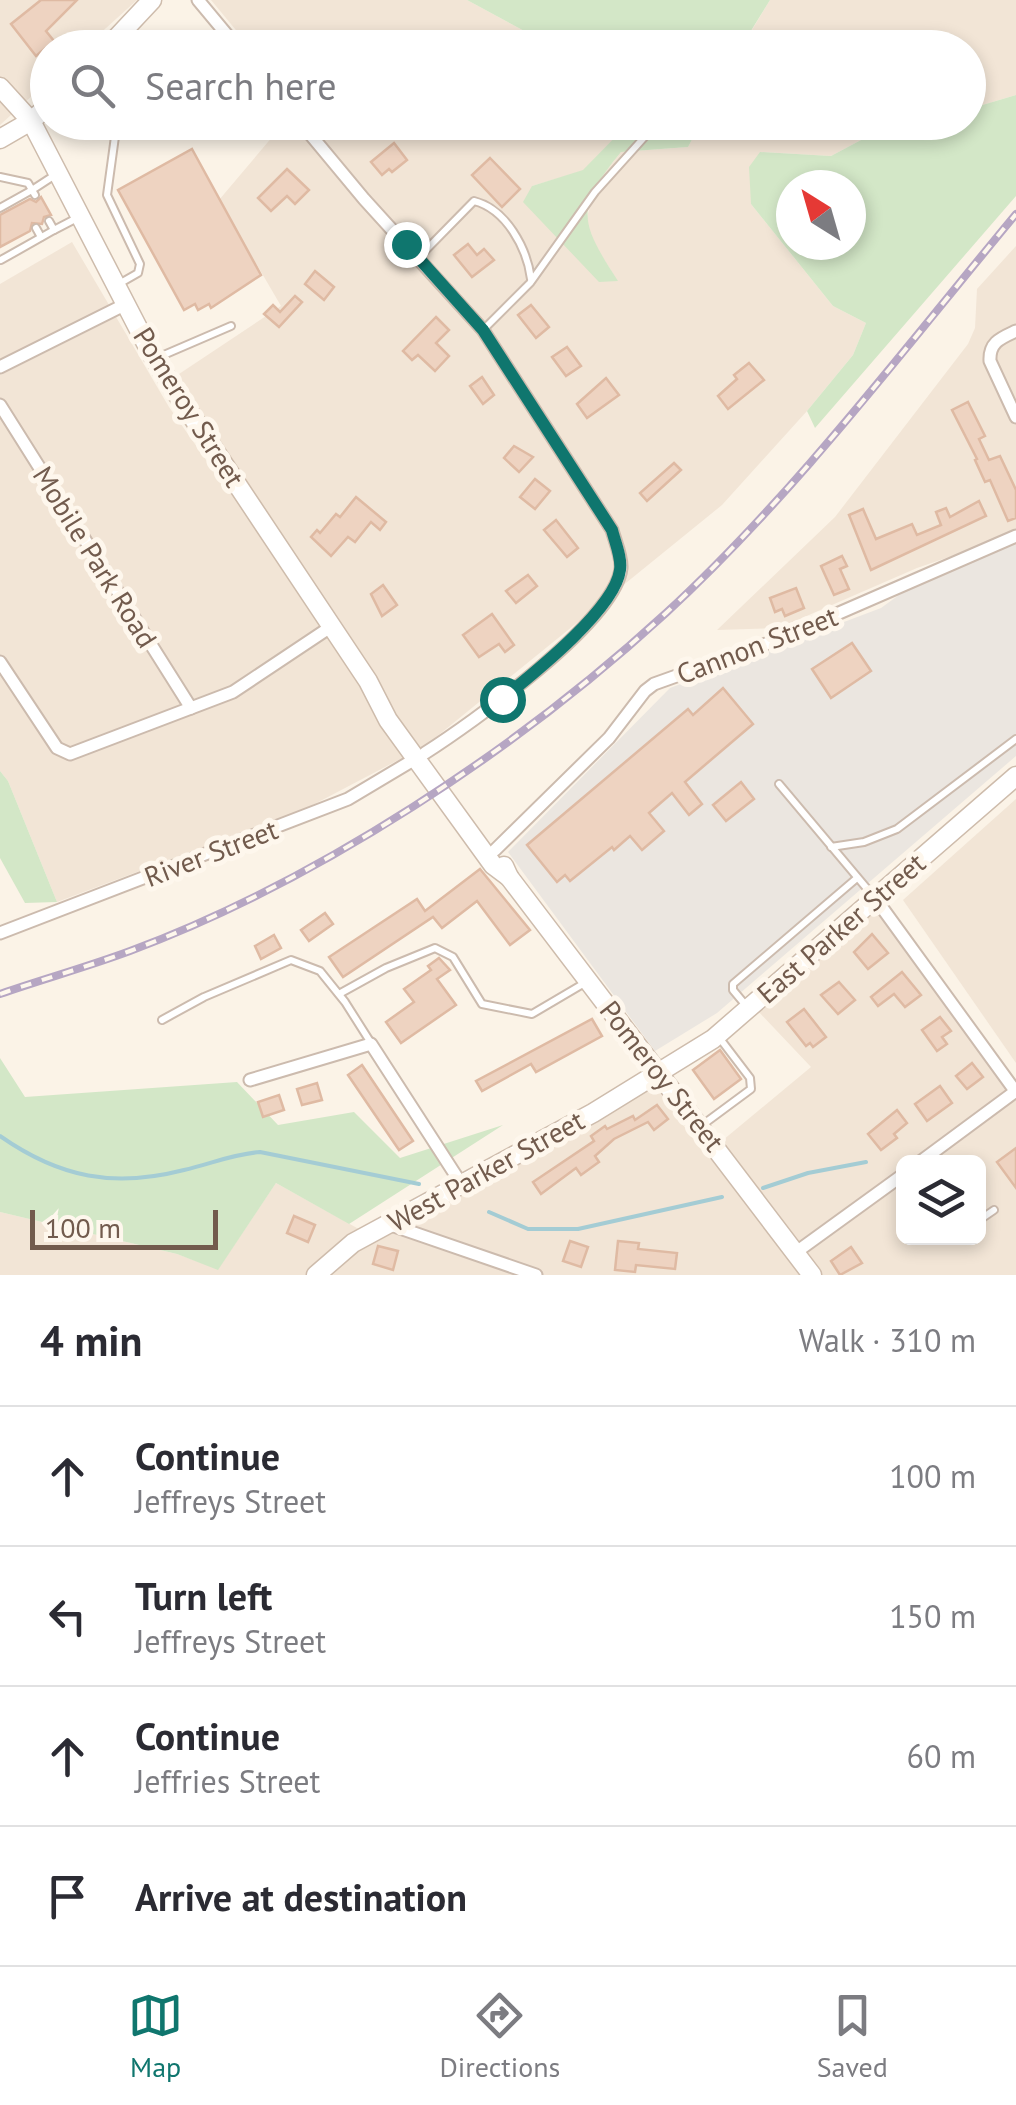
<!DOCTYPE html>
<meta charset="utf-8">
<style>
:root{--surface:#fff;--page:#f7f7f7;--text:#2b2b33;--muted:#7c7c81;--line:#e1e1e2;--accent:#0f766e}
body{margin:0;font-family:"PT Sans",sans-serif;background:var(--page);color:var(--text)}
.controls{position:absolute;right:30px;bottom:30px;display:grid;overflow:hidden;border-radius:15px;box-shadow:0 5px 15px #0003}
.controls button{width:90px;height:90px;display:grid;place-items:center;padding:0;border:0;border-bottom:2px solid var(--line);background:var(--surface);color:var(--text);font:50px sans-serif}
.compass{position:absolute;left:776px;top:170px;width:90px;height:90px;border-radius:50%;background:var(--surface);box-shadow:0 5px 15px #0003;rotate:323deg}
.scale{position:absolute;left:30px;bottom:25px;width:188px;box-sizing:border-box;padding-left:10px;border:5px solid #725b4d;border-top:0;font-size:28px;line-height:35px;white-space:nowrap;color:#725b4d;-webkit-text-stroke:8px #fef7ed;paint-order:stroke}
.stop{position:absolute;width:30px;height:30px;margin:-22px;border:8px solid #0f766e;border-radius:50%;background:#fff}
.stop.end{background:#0f766e;border-color:#fff;box-shadow:0 2px 10px #0008}
.list{margin:0;padding:0;list-style:none}
h2{display:flex;justify-content:space-between;align-items:center;height:130px;margin:0;padding:0 40px;font-size:42px}
h2 small{font-size:32px;font-weight:400;color:var(--muted)}
.list li{display:grid;grid-template-columns:65px 1fr auto;gap:30px;align-items:center;box-sizing:border-box;height:140px;padding:0 40px;border-top:2px solid var(--line)}
.list b{display:block;font-size:38px;white-space:nowrap}
.list p{margin:0;font-size:32px;white-space:nowrap;color:var(--muted)}
.list em{font-size:32px;font-style:normal;color:var(--muted)}
.icon{flex:none;width:55px;height:55px;fill:none;stroke:currentColor;stroke-width:2;stroke-linecap:round;stroke-linejoin:round}
.map{position:relative;flex:none;width:1016px;height:1275px;overflow:hidden}
.search{position:absolute;background:var(--surface);box-shadow:0 5px 15px #0003;left:30px;right:30px;top:30px;height:110px;display:flex;align-items:center;gap:25px;box-sizing:border-box;padding:0 35px;border-radius:55px;color:var(--muted);font-size:38px}
.sheet{height:690px;background:var(--surface)}
nav{display:flex;justify-content:space-around;align-items:center;box-sizing:border-box;height:140px;border-top:2px solid var(--line);background:var(--surface);font-size:28px;color:var(--muted)}
nav a{display:grid;justify-items:center;gap:5px}
nav .on{color:var(--accent)}
.map>svg:first-child{display:block}
.residential{fill:#f2e5d6;fill-rule:evenodd}
.industrial{fill:#ebe6e0}
.green{fill:#d3e7c7;fill-rule:evenodd}
.lines{fill:none;stroke-linecap:round;stroke-linejoin:round}
.stream{stroke:#a4ccd4;stroke-width:4}
.building{fill:#eed3c1;stroke:#dfbaa3;stroke-width:2.5}
.lane-casing{stroke:#ccbbae;stroke-width:10}
.street-casing{stroke:#ccbbae;stroke-width:15}
.secondary-casing{stroke:#cebcac;stroke-width:21}
.lane{stroke:#fff;stroke-width:6}
.street{stroke:#fff;stroke-width:11}
.secondary{stroke:#fff;stroke-width:18}
.rail-casing{stroke:#b6a6c3;stroke-width:8}
.rail{stroke:#fef7ed;stroke-width:4;stroke-dasharray:11;stroke-linecap:butt}
.route{stroke:#0f766e;stroke-width:12}
.labels{text-anchor:middle;stroke-width:10;stroke-linejoin:round;paint-order:stroke}
.street-label{font-size:28px;fill:#725b4d;stroke:#fef7ed}
</style>
<div class="map">
<svg width="1016" height="1275" viewBox="0 0 1016 1275">
<rect width="100%" height="100%" fill="#fbf3e7"/>
<g class="residential">
<polygon points="0,0 137,0 85,47 48,48 47,82 0,125"/>
<polygon points="211,0 467,0 554,47 250,47"/>
<polygon points="770,0 1016,0 1016,95 969,109 968,48 741,48"/>
<polygon points="284,123 629,123 583,171 532,186 617,280 589,236 587,217 597,182 621,152 688,147 701,123 921,123 861,140 831,156 760,152 751,204 833,306 866,323 853,355 807,411 722,505 425,746 307,808 57,902 8,781 0,771 0,284 72,242 169,407 225,487 240,473 176,376 281,306 219,200"/>
<polygon points="1016,246 1016,534 917,568 779,628 717,630 835,517 968,344 975,328 977,289"/>
<polygon points="1016,799 1016,1063 903,900"/>
<path d="M 876,907 L 1016,1101 L 1016,1275 L 0,1275 L 0,1212 L 177,1254 L 218,1269 L 276,1183 L 375,1238 L 654,1085 L 705,1155 L 811,1067 L 757,1010 ZM 904,1162 L 978,1162 L 978,1238 L 904,1238 Z"/>
</g>
<polygon class="industrial" points="1016,540 1016,756 717,1013 655,1051 508,852 670,688 881,608 910,587"/>
<g class="green">
<polygon points="467,0 770,0 741,47 554,47"/>
<path d="M 1016,95 L 1016,196 L 815,428 L 807,411 L 853,355 L 866,323 L 833,306 L 751,204 L 749,167 L 760,152 L 831,156 L 861,140 L 921,123 L 968,122 L 969,109 ZM 851,185 L 851,245 L 791,245 L 791,185 Z"/>
<path d="M 629,123 L 701,123 L 688,147 L 621,152 C 574,209 580,222 618,281 L 599,282 L 523,202 L 532,186 L 583,170 Z"/>
<polygon points="0,771 8,781 57,902 25,903 0,858"/>
<polygon points="0,1058 25,1097 237,1082 278,1125 354,1112 400,1158 503,1125 349,1224 276,1183 218,1270 177,1254 0,1212"/>
</g>
<g class="lines">
<g class="stream">
<path d="M 0,1136 C 60,1178 114,1188 184,1170 C 210,1164 233,1154 260,1152 L 419,1184"/>
<polyline points="763,1188 808,1173 866,1162"/>
<polyline points="489,1212 528,1229 578,1229 722,1197"/>
</g>
</g>
<g class="building">
<polygon points="41,0 77,0 46,31 54,41 36,56 11,24"/>
<polygon points="394,143 407,160 392,172 389,169 382,175 371,162"/>
<polygon points="192,149 261,275 211,308 209,304 198,310 195,304 184,310 118,190"/>
<polygon points="490,158 520,189 502,207 472,175"/>
<polygon points="287,169 309,190 295,204 287,196 271,211 258,198"/>
<polygon points="41,197 51,215 44,217 42,224 32,223 30,231 0,247 0,215 30,199 36,202"/>
<polygon points="468,244 477,255 484,249 494,260 472,277 454,255"/>
<polygon points="315,271 334,287 324,300 305,284"/>
<polygon points="295,296 302,302 279,327 264,314 273,305 280,312"/>
<polygon points="531,305 549,327 536,338 518,315"/>
<polygon points="436,317 449,330 436,343 449,356 435,371 418,355 412,360 403,351"/>
<polygon points="567,347 581,366 566,376 552,357"/>
<polygon points="749,363 764,380 728,409 718,396 737,379 734,375"/>
<polygon points="482,377 494,395 483,404 470,386"/>
<polygon points="606,378 619,395 587,418 577,404"/>
<polygon points="968,402 985,436 979,439 989,460 1000,456 1016,490 1016,518 1008,521 990,480 985,482 975,460 977,459 952,410"/>
<polygon points="514,446 533,457 519,472 504,458"/>
<polygon points="674,463 681,470 647,501 640,493"/>
<polygon points="535,479 550,491 535,509 520,497"/>
<polygon points="356,497 386,522 380,530 371,522 355,542 348,537 331,556 311,537 317,530 320,533 336,514 340,517"/>
<polygon points="979,501 986,516 871,570 849,515 863,509 876,539 912,524 917,535 941,525 936,512 946,508 950,517"/>
<polygon points="556,520 578,548 567,557 544,530"/>
<polygon points="842,556 847,566 840,569 849,589 834,595 821,566"/>
<polygon points="528,575 537,586 516,603 506,591"/>
<polygon points="383,585 397,605 382,616 371,594"/>
<polygon points="796,588 804,608 785,616 782,609 775,612 770,598"/>
<polygon points="492,614 514,645 505,652 499,644 479,657 463,635"/>
<polygon points="852,643 871,671 831,698 812,669"/>
<polygon points="723,688 753,724 685,782 702,804 689,815 672,793 649,813 664,831 642,850 630,836 614,850 612,847 570,881 565,875 557,882 527,845 688,709 693,715"/>
<polygon points="741,782 754,799 726,821 713,805"/>
<polygon points="480,869 530,930 510,945 477,901 442,928 433,917 343,977 329,957 417,899 425,911"/>
<polygon points="325,913 333,924 309,941 301,930"/>
<polygon points="872,934 888,953 868,969 854,952"/>
<polygon points="274,935 281,948 261,959 255,946"/>
<polygon points="439,958 450,970 437,979 456,1005 401,1043 386,1022 414,1002 404,989 431,970 428,966"/>
<polygon points="902,972 921,995 905,1007 894,994 878,1006 871,997"/>
<polygon points="839,982 855,1000 838,1014 821,995"/>
<polygon points="804,1009 826,1037 813,1047 810,1043 806,1046 787,1022"/>
<polygon points="940,1017 951,1031 942,1037 947,1044 937,1051 922,1030"/>
<polygon points="592,1019 602,1036 536,1072 531,1064 482,1091 476,1081"/>
<polygon points="720,1050 741,1079 714,1099 693,1070"/>
<polygon points="972,1063 983,1077 967,1089 956,1076"/>
<polygon points="362,1065 413,1141 399,1150 348,1075"/>
<polygon points="317,1083 322,1100 302,1105 297,1089"/>
<polygon points="940,1086 952,1103 927,1121 915,1104"/>
<polygon points="279,1095 284,1110 263,1117 258,1102"/>
<polygon points="657,1105 668,1119 654,1130 648,1122 614,1139 595,1156 599,1162 581,1175 576,1168 541,1194 533,1182 594,1141 591,1136 605,1126 607,1129 633,1116 635,1120"/>
<polygon points="897,1110 907,1123 894,1134 897,1138 881,1150 868,1134"/>
<polygon points="1016,1148 1016,1188 997,1162"/>
<polygon points="294,1216 315,1225 308,1242 287,1233"/>
<polygon points="570,1241 588,1247 581,1267 563,1261"/>
<polygon points="618,1241 639,1243 638,1249 677,1253 675,1269 636,1265 635,1272 615,1270"/>
<polygon points="378,1246 398,1251 393,1270 373,1264"/>
<polygon points="851,1247 862,1263 840,1275 831,1261"/>
</g>
<g class="lines">
<g class="lane-casing">
<g id="lane">
<polyline points="830,48 859,42 872,35"/>
<polyline points="117,122 107,195 140,264 138,273 117,285"/>
<polyline points="0,177 28,183 32,190 55,175"/>
<polyline points="0,208 32,190 35,195"/>
<polyline points="49,221 54,230 79,217"/>
<polyline points="36,228 41,237"/>
<path d="M 418,258 L 474,201 C 506,209 527,248 531,279"/>
<polyline points="1,260 54,230"/>
<polyline points="484,329 530,283 595,192 658,122"/>
<polyline points="159,357 231,326"/>
<polyline points="779,784 874,897"/>
<polyline points="831,847 864,842 897,829 1016,739"/>
<polyline points="339,994 386,968 435,948 453,957 482,1004 532,1014 588,981"/>
<polyline points="748,1008 733,990 733,984 857,878"/>
<polyline points="162,1020 204,997 291,960 320,971 345,1002 371,1043"/>
<polyline points="701,1126 751,1089 750,1078 718,1036"/>
<polyline points="978,1221 994,1210"/>
</g>
</g>
<g class="street-casing">
<g id="street">
<polyline points="198,0 238,48"/>
<path d="M 300,122 L 364,199 L 483,330 L 612,530 C 615,541 622,557 621,568 C 616,621 469,725 425,753"/>
<path d="M 1016,331 C 1001,338 989,342 990,361 L 1016,417"/>
<polyline points="0,367 126,304"/>
<polyline points="0,405 191,708"/>
<polyline points="0,662 57,748 70,754 233,692 332,626"/>
<polyline points="495,850 609,738 645,691 654,684 777,640 1016,536"/>
<polyline points="875,898 1016,1092"/>
<polyline points="0,933 348,799 415,759"/>
<polyline points="250,1080 371,1044 462,1185"/>
<polyline points="920,1162 1016,1091"/>
<polyline points="388,1224 536,1275"/>
<polyline points="795,1253 904,1174"/>
</g>
</g>
<g class="secondary-casing">
<g id="secondary">
<polyline points="107,48 152,0"/>
<polyline points="0,87 31,121 151,353 181,400 368,681 388,720 493,865 509,877"/>
<polyline points="0,139 31,121 48,106"/>
<polyline points="504,866 509,877 812,1275"/>
<polyline points="316,1275 353,1243 593,1113 713,1039 1016,776"/>
</g>
</g>
<use href="#lane" class="lane"/>
<use href="#street" class="street"/>
<use href="#secondary" class="secondary"/>
<g class="rail-casing">
<path id="rail" d="M 0,994 C 43,979 87,967 130,951 C 318,881 518,749 666,613 C 794,495 904,349 1016,214"/>
</g>
<use href="#rail" class="rail"/>
</g>
<g class="lines">
<path class="route" d="M 406,244 L 483,330 L 612,530 C 615,542 622,558 620,570 C 615,609 533,674 502,699"/>
</g>
<g class="labels">
<g class="street-label">
<text transform="translate(189 407) rotate(58)" y="10">Pomeroy Street</text>
<text transform="translate(95 557) rotate(58)" y="10">Mobile Park Road</text>
<text transform="translate(757 645) rotate(-21)" y="10">Cannon Street</text>
<text transform="translate(211 853) rotate(-21)" y="10">River Street</text>
<text transform="translate(841 928) rotate(-41)" y="10">East Parker Street</text>
<text transform="translate(662 1076) rotate(52)" y="10">Pomeroy Street</text>
<text transform="translate(486 1171) rotate(-29)" y="10">West Parker Street</text>
</g>
</g>
</svg>
<div class="controls">
<button><svg class="icon" aria-label="layers" viewBox="0 0 24 24"><path d="M12 4l9 5-9 5-9-5zM3 14l9 5 9-5"/></svg></button>
</div>
<svg class="compass" viewBox="-18 -18 36 36"><path d="M0-13l5 13h-10z" fill="#e53935"/><path d="M0 13l5-13h-10z" fill="#7c7c81"/></svg>
<div class="scale">100 m</div>
<div class="stop" style="left:502px;top:699px"></div>
<div class="stop end" style="left:406px;top:244px"></div>
<div class="search"><svg class="icon" aria-label="search" viewBox="0 0 24 24"><circle cx="10" cy="10" r="6"/><path d="M15 15l6 6"/></svg>Search here</div>
</div>
<section class="sheet">
<h2>4 min<small>Walk · 310 m</small></h2>
<ul class="list">
<li><svg class="icon" aria-label="ahead" viewBox="0 0 24 24"><path d="M12 20V5M6 11l6-6 6 6"/></svg><div><b>Continue</b><p>Jeffreys Street</p></div><em>100 m</em></li>
<li><svg class="icon" aria-label="left" viewBox="0 0 24 24"><path d="M17 20v-9H6M10 6l-5 5 5 5"/></svg><div><b>Turn left</b><p>Jeffreys Street</p></div><em>150 m</em></li>
<li><svg class="icon" aria-label="ahead" viewBox="0 0 24 24"><path d="M12 20V5M6 11l6-6 6 6"/></svg><div><b>Continue</b><p>Jeffries Street</p></div><em>60 m</em></li>
<li><svg class="icon" aria-label="arrive" viewBox="0 0 24 24"><path d="M6 21V4h12l-3 4 3 4H6"/></svg><div><b>Arrive at destination</b></div></li>
</ul>
</section>
<nav>
<a class="on"><svg class="icon" aria-label="map" viewBox="0 0 24 24"><path d="M3 6l6-2 6 2 6-2v14l-6 2-6-2-6 2zM9 4v14M15 6v14"/></svg>Map</a>
<a><svg class="icon" aria-label="directions" viewBox="0 0 24 24"><path d="M12 3l9 9-9 9-9-9zM9 14v-3h6M13 9l2 2-2 2"/></svg>Directions</a>
<a><svg class="icon" aria-label="saved" viewBox="0 0 24 24"><path d="M7 4h10v16l-5-4-5 4z"/></svg>Saved</a>
</nav>
